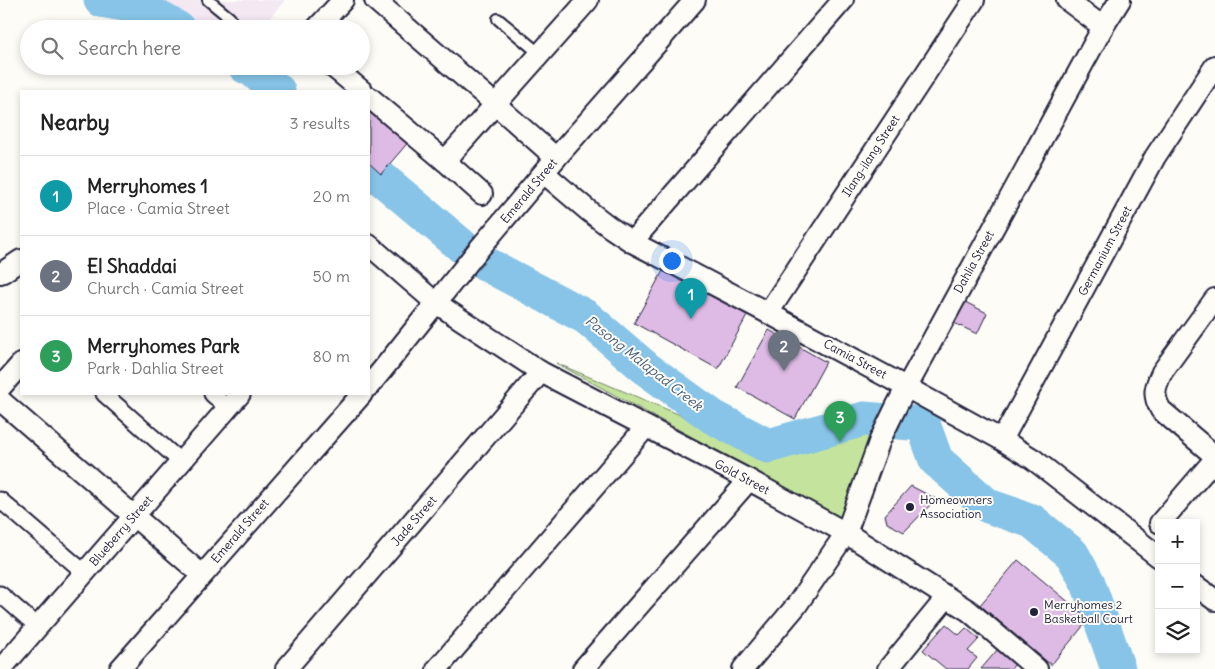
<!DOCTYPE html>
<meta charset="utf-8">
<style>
:root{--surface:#fff;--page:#f6f6f6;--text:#222;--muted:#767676;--line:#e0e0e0;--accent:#22223b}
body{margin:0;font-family:Delius,sans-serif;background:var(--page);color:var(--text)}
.controls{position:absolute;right:15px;bottom:15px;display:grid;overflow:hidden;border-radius:0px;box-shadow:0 2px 8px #0003}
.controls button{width:45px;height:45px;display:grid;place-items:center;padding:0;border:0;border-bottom:1px solid var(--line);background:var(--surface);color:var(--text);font:25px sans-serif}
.you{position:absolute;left:671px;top:260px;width:18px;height:18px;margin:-12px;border:4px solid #fff;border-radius:50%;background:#1a73e8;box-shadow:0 0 0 8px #1a73e833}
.badge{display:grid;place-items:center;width:32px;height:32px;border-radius:50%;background:var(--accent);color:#fff;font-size:16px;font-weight:700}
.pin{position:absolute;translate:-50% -41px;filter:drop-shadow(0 1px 2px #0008)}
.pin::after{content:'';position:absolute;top:26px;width:18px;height:15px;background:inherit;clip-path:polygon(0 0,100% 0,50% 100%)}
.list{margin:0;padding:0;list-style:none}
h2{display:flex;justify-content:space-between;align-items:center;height:65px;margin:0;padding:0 20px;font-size:21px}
h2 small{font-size:16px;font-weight:400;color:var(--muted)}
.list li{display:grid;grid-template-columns:32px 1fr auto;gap:15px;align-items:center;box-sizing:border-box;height:80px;padding:0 20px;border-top:1px solid var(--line)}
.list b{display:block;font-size:19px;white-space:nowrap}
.list p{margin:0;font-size:16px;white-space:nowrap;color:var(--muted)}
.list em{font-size:16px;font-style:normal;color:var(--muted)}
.icon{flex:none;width:28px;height:28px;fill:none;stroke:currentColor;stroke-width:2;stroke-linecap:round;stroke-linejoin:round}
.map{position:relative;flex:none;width:1215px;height:669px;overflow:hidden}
.search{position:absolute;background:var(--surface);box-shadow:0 2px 8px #0003;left:20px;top:20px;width:350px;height:55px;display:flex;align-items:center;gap:12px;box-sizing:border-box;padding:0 18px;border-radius:28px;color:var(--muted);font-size:19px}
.panel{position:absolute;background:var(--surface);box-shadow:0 2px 8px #0003;left:20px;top:90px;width:350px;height:305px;border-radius:0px}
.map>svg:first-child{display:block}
.built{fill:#f4e8f2}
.green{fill:#c4e49d;stroke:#73836c}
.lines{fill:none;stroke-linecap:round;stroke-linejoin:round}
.river{stroke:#87c4e7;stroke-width:35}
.building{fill:#debbe5;stroke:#22223b}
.service-casing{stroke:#22223b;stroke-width:14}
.pedestrian-casing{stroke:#22223b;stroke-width:19}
.minor-casing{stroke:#22223b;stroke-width:24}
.service{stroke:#fdfcf7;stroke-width:10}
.pedestrian{stroke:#fdfcf7;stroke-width:15}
.minor{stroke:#fdfcf7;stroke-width:20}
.poi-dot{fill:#22223b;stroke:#fdfcf7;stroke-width:2}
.labels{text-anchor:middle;stroke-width:4;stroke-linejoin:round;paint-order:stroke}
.street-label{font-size:12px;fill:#22223b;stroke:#fdfcf7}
.poi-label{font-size:12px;fill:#22223b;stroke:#fdfcf7;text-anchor:start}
.water-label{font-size:14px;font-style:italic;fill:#455b77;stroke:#fdfcf7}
</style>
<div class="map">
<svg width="1215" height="669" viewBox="0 0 1215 669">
<rect width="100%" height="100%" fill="#fdfcf7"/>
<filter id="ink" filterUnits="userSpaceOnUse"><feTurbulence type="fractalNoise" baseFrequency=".02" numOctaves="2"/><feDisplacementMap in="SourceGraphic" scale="10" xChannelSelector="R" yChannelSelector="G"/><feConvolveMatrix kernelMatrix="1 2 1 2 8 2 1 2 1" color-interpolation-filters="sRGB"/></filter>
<g filter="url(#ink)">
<polygon class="built" points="146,0 285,0 260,29 200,29"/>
<polygon class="green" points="556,363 771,453 840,432 861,426 880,431 841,518"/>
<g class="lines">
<g class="river">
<polyline points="101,0 140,7 178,29"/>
<polyline points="245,66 253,70 278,91"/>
<polyline points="369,168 476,258 488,265 586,317 648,370 713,417 768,446 864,419 923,424 936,460 988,506 1032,521 1072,554 1088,583 1118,669"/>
</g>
</g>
<g class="building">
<polygon points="369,103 411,139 381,174 369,163"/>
<polygon points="664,269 748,314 718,369 634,323"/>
<polygon points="961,300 987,313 977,334 950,321"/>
<polygon points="769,330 826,362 795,419 737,387"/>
<polygon points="911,486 936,499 904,532 887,523 885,515"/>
<polygon points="1018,560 1089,619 1051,665 980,605"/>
<polygon points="946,624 959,635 966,628 979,639 968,651 977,658 968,669 946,669 923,650"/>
<polygon points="998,649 1015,664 1011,669 981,669"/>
</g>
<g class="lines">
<g class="service-casing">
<g id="service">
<polyline points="208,0 230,18"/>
<polyline points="498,19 540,54"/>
</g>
</g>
<g class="pedestrian-casing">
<g id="pedestrian">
<polyline points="104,394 181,462"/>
<polyline points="212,394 228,408"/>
<polyline points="0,500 85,573"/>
<polyline points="0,594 38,627"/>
</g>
</g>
<g class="minor-casing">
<g id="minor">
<polyline points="375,0 495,104 556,158"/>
<polyline points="1067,0 1103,27"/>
<polyline points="316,29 343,0"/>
<polyline points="332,66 362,91"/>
<polyline points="369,97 445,161 482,194"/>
<polyline points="445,161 588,0"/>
<polyline points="544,173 590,212 611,228 632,242 768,313 906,387 1002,440 1033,459 1159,557"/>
<polyline points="632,242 843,0"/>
<polyline points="369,245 436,303 541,372 749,480 846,533 969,611 1037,669"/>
<polyline points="0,273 3,272 21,260"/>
<path d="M 1215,299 L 1162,372 C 1155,387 1152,395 1161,410 L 1215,456"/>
<polyline points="768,313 974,0"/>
<polyline points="369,386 383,369 479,249 556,158 695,0"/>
<polyline points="0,388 21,364"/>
<polyline points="0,400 202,575"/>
<polyline points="1002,440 1155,157 1215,66"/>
<polyline points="1160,523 1215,459"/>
<polyline points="1196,586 1215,600"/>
<polyline points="1,669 240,394"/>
<polyline points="120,669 362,394"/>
<polyline points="286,669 541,372"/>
<polyline points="437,669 646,427"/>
<polyline points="583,669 749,480"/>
<polyline points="743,669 796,606 846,533 880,440 897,405 1103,27 1120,0"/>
<polyline points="888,669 947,597"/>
</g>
</g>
<use href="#service" class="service"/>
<use href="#pedestrian" class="pedestrian"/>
<use href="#minor" class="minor"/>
</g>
</g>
<g class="poi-dot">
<circle cx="910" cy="507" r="5"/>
<circle cx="1034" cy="612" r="5"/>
</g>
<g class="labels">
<g class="street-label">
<text transform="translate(871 156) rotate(-57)" y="4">Ilang-ilang Street</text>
<text transform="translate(529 191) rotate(-50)" y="4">Emerald Street</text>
<text transform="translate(1105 251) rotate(-62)" y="4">Germanium Street</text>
<text transform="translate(974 262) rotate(-61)" y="4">Dahlia Street</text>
<text transform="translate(855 359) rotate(28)" y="4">Camia Street</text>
<text transform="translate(742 477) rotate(28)" y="4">Gold Street</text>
<text transform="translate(414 521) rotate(-49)" y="4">Jade Street</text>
<text transform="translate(121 531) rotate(-49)" y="4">Blueberry Street</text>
<text transform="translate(240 531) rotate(-49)" y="4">Emerald Street</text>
</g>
<g class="poi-label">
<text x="920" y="504">Homeowners<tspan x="920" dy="14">Association</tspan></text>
<text x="1044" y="609">Merryhomes 2<tspan x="1044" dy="14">Basketball Court</tspan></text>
</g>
<g class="water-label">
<text transform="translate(644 363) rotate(38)" y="5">Pasong Malapad Creek</text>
</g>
</g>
</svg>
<div class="controls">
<button>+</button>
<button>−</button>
<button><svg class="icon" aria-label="layers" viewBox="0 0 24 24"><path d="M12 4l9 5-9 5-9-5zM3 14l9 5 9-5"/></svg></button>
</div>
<div class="you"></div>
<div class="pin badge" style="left:691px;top:319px;background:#0f9aa8">1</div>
<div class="pin badge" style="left:784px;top:371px;background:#6b7280">2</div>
<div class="pin badge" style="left:840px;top:442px;background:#2e9e5b">3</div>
<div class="search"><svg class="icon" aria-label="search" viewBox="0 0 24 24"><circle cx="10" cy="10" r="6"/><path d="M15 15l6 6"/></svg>Search here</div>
<section class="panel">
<h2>Nearby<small>3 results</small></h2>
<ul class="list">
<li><span class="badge" style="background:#0f9aa8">1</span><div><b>Merryhomes 1</b><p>Place · Camia Street</p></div><em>20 m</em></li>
<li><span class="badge" style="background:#6b7280">2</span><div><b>El Shaddai</b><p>Church · Camia Street</p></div><em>50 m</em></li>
<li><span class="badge" style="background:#2e9e5b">3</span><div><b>Merryhomes Park</b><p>Park · Dahlia Street</p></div><em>80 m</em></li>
</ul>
</section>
</div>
